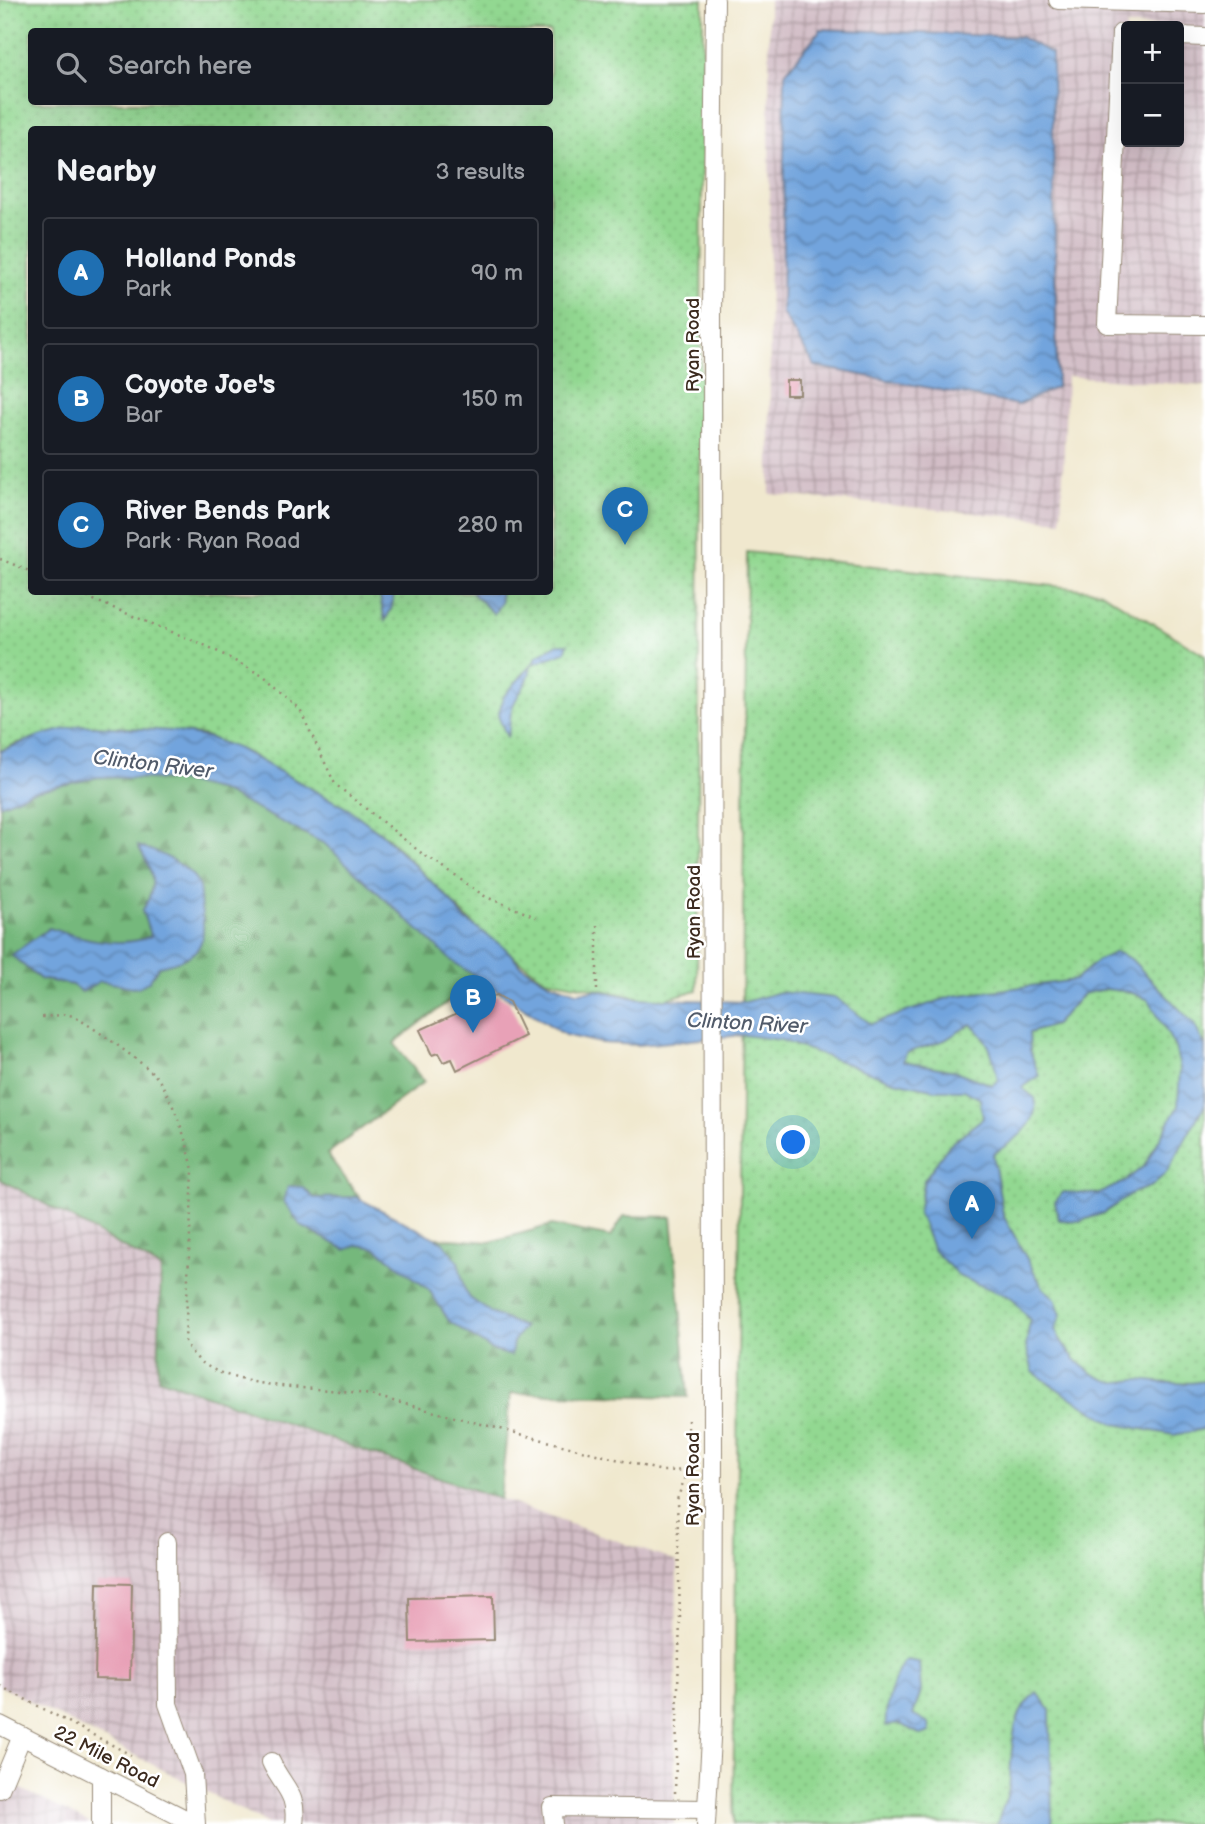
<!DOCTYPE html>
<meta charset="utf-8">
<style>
:root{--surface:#171b24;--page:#20242c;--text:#f1f3f6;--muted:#9ea1a6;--line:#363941;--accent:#1f6fb2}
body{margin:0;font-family:"Balsamiq Sans",sans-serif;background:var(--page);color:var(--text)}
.controls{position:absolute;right:21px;top:21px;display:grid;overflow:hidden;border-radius:7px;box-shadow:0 7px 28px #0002}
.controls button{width:63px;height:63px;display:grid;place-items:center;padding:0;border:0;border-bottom:2px solid var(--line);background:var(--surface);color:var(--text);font:35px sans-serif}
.you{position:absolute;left:794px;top:1143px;width:24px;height:24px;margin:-18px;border:5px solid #fff;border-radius:50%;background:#1a73e8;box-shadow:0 0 0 10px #1a73e833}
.badge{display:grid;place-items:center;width:46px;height:46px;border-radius:50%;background:var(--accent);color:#fff;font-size:23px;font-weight:700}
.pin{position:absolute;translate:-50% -58px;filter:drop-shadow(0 2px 4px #0008)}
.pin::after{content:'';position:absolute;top:37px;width:24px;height:21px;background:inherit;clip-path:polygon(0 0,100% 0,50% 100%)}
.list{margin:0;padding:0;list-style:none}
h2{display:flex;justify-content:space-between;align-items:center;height:91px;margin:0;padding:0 28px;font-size:30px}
h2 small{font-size:23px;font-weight:400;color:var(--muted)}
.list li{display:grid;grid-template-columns:46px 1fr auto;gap:21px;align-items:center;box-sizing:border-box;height:112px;margin:0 14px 14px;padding:0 14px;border:2px solid var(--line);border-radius:7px}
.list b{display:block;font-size:26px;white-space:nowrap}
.list p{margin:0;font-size:23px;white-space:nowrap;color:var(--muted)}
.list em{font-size:23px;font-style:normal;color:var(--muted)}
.icon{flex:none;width:38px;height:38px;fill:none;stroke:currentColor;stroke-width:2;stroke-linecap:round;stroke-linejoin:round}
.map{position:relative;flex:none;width:1205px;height:1824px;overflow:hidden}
.search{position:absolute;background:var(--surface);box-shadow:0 7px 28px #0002;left:28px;top:28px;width:525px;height:77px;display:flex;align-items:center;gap:18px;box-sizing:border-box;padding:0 24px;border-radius:7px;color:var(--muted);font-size:26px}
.panel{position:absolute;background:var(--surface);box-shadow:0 7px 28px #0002;left:28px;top:126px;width:525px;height:469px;border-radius:7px}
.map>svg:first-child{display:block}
.industrial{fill:url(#industrial-grid);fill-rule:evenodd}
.forest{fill:url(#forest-firs);stroke:#58714c;stroke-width:2}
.park{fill:url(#park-dots);stroke:#668158;stroke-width:2;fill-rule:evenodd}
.water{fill:url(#water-waves);stroke:#56677e;stroke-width:2;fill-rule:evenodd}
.building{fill:#e8a1b7}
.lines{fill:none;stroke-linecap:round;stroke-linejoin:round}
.minor-casing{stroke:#968976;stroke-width:20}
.path{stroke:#968976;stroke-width:2.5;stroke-dasharray:2 5;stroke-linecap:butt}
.minor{stroke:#fff;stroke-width:18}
.labels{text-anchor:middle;stroke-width:5;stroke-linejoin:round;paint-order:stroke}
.street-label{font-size:19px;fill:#3b2a1e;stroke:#fff}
.water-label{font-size:21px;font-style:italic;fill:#515b6a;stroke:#fff}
</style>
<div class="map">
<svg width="1205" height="1824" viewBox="0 0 1205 1824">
<defs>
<pattern id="industrial-grid" width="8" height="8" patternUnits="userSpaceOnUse" patternTransform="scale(1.75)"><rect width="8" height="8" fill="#d2bdc6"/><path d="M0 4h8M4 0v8" fill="none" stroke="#ac9aa0"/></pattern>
<pattern id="forest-firs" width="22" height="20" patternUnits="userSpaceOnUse" patternTransform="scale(1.75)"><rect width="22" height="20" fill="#75b87b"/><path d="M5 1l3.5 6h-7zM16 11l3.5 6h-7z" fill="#619664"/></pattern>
<pattern id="park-dots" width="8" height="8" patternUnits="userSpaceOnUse" patternTransform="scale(1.75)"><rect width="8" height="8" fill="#92d891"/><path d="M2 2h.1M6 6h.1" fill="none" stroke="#7fba7d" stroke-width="1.8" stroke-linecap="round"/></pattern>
<pattern id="water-waves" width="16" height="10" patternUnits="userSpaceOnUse" patternTransform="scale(1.75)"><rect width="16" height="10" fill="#72a4dd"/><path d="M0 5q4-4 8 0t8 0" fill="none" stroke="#5f86b3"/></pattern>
</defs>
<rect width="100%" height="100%" fill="#fff"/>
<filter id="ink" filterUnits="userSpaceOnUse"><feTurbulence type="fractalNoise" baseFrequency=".0143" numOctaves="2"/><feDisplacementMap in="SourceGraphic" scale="14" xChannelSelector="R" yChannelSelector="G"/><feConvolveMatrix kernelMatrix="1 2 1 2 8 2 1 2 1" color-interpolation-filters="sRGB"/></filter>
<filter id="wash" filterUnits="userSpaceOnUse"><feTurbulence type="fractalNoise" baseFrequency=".00686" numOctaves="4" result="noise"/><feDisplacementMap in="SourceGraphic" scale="28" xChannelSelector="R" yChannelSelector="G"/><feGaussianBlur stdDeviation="1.57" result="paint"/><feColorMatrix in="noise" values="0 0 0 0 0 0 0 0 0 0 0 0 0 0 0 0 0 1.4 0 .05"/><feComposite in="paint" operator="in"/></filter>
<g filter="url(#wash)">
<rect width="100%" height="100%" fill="#f0e8ce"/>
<g class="industrial">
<path d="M 769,0 L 1205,0 L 1205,386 L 1067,376 L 1061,521 L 770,494 ZM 1126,26 L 1179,26 L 1179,142 L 1126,142 Z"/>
<polygon points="0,1179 161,1268 158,1378 677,1562 674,1824 268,1824 0,1686"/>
<polygon points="0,1778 91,1824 0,1824"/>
</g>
<polygon class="forest" points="176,752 338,828 494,967 394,1043 424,1082 327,1154 387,1234 490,1242 552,1225 611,1237 624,1216 672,1217 688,1397 511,1393 500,1499 158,1378 161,1268 0,1179 0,786"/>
<g class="park">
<path d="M 0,0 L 703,0 L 697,990 L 658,1001 L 545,979 L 484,935 L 385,835 L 323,802 L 250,754 L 203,735 L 117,727 L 17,743 L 0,751 ZM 32,32 L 550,32 L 550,102 L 32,102 ZM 32,130 L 550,130 L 550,592 L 32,592 Z"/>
<polygon points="747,552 1099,591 1205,655 1205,1824 733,1824"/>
</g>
<g class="water">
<polygon points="821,29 1020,37 1052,53 1057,387 1018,405 815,366 782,313 785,73"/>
<polygon points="379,592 394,592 392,607 385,621"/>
<polygon points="471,592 500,592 501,602 494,614"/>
<polygon points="558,644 568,644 565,652 533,664 537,656"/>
<path d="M 531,665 C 530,683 518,692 512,708 C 509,718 511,727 507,737 L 498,716 L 504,696 Z"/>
<path d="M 81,725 L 173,731 L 210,738 L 239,749 L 350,810 L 381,833 L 448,898 L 465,919 L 505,948 L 522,966 L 548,982 L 577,992 L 597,990 L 635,998 L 745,1002 L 780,992 L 836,998 L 871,1024 L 953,996 L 1075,980 L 1098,960 L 1116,952 L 1131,959 L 1194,1024 L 1205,1046 L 1205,1104 L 1167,1172 L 1152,1186 L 1133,1193 L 1104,1213 L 1081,1221 L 1059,1220 L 1055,1202 L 1063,1192 L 1098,1194 L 1124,1182 L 1145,1165 L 1178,1106 L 1180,1068 L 1175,1047 L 1149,1000 L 1130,992 L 1105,989 L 1083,994 L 1055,1025 L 1029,1033 L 1030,1050 L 1039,1076 L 1022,1088 L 1035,1098 C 1040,1125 1014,1141 993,1154 L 1003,1215 L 1043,1288 L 1055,1298 L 1061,1315 L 1055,1330 C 1067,1353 1086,1376 1114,1382 C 1122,1383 1132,1379 1141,1380 C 1164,1383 1182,1385 1205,1381 L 1205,1429 L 1174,1435 L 1115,1424 L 1062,1392 L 1033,1372 L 1026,1346 L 1030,1320 L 1012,1298 L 960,1277 L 933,1250 L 918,1212 L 924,1180 L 950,1144 L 983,1118 L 980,1099 L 964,1090 L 937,1090 L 894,1081 L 781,1040 L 743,1035 L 639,1045 L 601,1043 L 565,1035 L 452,961 L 325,844 L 221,791 L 175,780 L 99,777 L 31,792 L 0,805 L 0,751 L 39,736 ZM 971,1024 C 991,1041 993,1057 998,1080 L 992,1085 L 955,1071 L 903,1061 L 906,1053 L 945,1040 Z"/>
<path d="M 138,846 C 159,852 179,861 194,877 C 202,886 199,898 201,908 C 209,948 197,958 159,966 L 149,981 L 138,988 L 100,981 L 82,992 L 72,985 L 40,979 L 11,955 L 49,928 C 80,938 121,949 151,936 L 142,911 C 159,883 153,873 138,846 Z"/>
<polygon points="288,1186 303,1187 314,1198 356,1197 443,1242 458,1261 465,1290 470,1298 493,1314 524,1327 513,1342 511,1356 492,1350 449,1321 429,1290 376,1248 358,1245 346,1250 301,1226 284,1202"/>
<path d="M 907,1660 L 919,1662 L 921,1691 L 913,1715 L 929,1724 L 930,1732 L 922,1735 L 900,1724 L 886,1726 C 884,1713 895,1666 907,1660 Z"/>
<path d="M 1037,1692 L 1050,1710 L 1052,1824 L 997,1824 C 1000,1812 1007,1800 1009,1788 C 1013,1755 1008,1713 1037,1692 Z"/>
</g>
<g id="blocks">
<g class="building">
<rect x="786" y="380" width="14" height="15"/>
<polygon points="497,995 509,1002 525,1036 457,1070 452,1059 443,1062 438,1053 432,1055 420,1030"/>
<polygon points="97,1583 132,1584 130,1680 95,1679"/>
<polygon points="493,1596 494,1640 410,1642 409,1598"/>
</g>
</g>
</g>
<g filter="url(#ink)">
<use href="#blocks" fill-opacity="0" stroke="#968976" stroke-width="2"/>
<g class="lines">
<g class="minor-casing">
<g id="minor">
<polyline points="1058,0 1205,4"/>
<polyline points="1126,34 1121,33 1107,324 1205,325"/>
<polyline points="1179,36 1205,37"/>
<polyline points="167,1542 168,1704 193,1774 196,1824"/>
<polyline points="0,1725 195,1824"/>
<path d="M 271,1762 C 283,1788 298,1793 294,1824"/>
<polyline points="101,1776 101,1824"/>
<polyline points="0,1789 22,1736"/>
<polyline points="554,1824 552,1807 706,1809"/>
<polyline points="706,1824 712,1722 713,1451 712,313 715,0"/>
</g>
</g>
<g class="path">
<polyline points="0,559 32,572"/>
<polyline points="74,592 209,647 263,676 300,710 335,784 420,852 486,897 536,917"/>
<polyline points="597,990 597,921"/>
<path d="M 42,1017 C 50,1017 61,1014 69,1015 C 80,1016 145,1065 154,1074 C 172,1094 188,1144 193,1170 L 185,1341 C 207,1395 318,1384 370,1395 L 662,1471 L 696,1470"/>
<polyline points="688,1420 688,1442"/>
<polyline points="0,1686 131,1755"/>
<polyline points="675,1793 680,1618 677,1500 690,1463"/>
</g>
<use href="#minor" class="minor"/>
</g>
</g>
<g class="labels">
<g class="street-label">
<text transform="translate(692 345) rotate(-90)" y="7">Ryan Road</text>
<text transform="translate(693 912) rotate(-90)" y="7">Ryan Road</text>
<text transform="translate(692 1479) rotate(-90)" y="7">Ryan Road</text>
<text transform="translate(107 1756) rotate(27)" y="7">22 Mile Road</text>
</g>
<g class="water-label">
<text transform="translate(153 764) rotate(7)" y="7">Clinton River</text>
<text transform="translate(747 1023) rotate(3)" y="7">Clinton River</text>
</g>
</g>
</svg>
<div class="controls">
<button>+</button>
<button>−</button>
</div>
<div class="you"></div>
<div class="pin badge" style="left:972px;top:1239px">A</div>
<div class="pin badge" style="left:473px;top:1033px">B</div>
<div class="pin badge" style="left:625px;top:545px">C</div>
<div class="search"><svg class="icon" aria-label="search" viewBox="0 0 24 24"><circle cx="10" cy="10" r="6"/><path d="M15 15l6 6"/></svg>Search here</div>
<section class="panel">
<h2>Nearby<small>3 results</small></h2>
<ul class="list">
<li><span class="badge">A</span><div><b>Holland Ponds</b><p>Park</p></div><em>90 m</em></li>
<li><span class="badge">B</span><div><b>Coyote Joe's</b><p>Bar</p></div><em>150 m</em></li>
<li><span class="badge">C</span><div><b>River Bends Park</b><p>Park · Ryan Road</p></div><em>280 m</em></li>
</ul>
</section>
</div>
